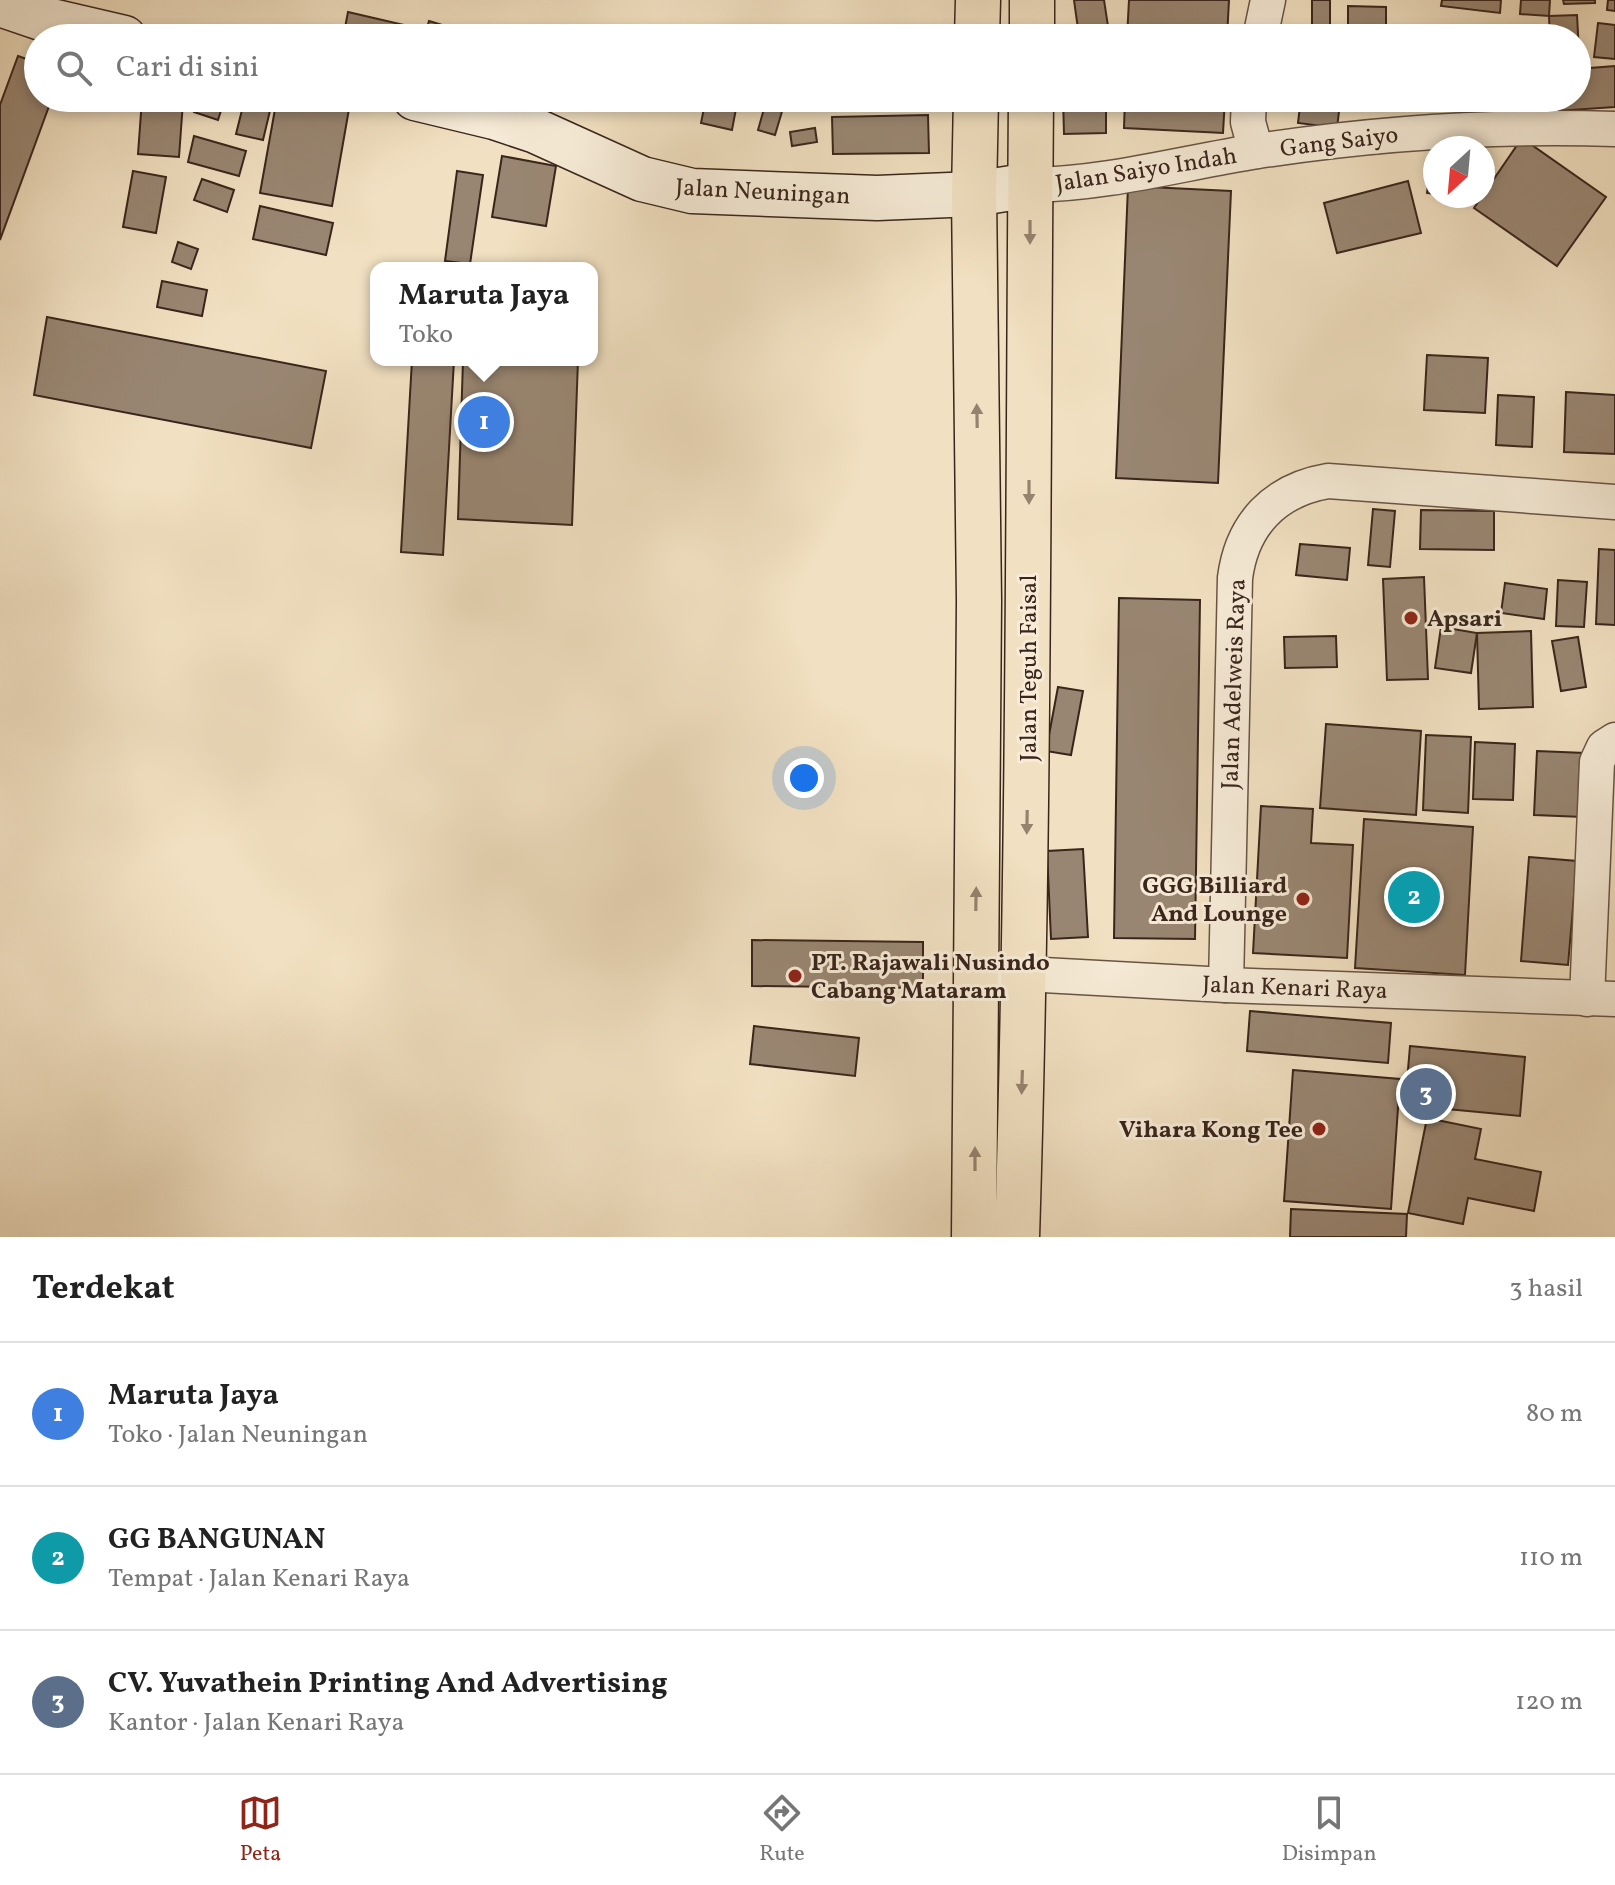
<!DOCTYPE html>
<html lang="id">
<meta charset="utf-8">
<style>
:root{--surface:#fff;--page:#f6f6f6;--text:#222;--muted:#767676;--line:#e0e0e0;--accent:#8f2418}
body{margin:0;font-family:Vollkorn,serif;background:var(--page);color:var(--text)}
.compass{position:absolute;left:1423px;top:136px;width:72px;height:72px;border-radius:50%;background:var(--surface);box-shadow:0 4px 12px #0003;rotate:206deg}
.you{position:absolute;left:804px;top:778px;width:28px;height:28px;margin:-20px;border:6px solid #fff;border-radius:50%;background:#1a73e8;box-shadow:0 0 0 12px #1a73e833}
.badge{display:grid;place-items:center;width:52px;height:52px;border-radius:50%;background:var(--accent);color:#fff;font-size:26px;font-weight:700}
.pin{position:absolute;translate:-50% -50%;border:4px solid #fff;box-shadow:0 2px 8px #0006}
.popup{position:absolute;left:370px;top:262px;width:228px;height:104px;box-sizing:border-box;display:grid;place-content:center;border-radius:16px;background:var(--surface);filter:drop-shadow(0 2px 6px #0005);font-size:26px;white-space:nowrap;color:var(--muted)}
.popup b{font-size:30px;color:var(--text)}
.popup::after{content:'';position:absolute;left:50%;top:100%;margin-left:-16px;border:16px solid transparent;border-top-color:var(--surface)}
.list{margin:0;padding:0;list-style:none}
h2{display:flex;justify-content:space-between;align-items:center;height:104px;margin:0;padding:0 32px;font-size:34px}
h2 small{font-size:26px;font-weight:400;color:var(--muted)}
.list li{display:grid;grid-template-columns:52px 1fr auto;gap:24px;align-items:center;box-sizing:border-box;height:144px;padding:0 32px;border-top:2px solid var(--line)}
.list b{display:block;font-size:30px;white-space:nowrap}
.list p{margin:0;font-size:26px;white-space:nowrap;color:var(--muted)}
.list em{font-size:26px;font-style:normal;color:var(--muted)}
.icon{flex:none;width:44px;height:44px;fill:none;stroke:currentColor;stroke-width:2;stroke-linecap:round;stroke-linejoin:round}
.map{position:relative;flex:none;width:1615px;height:1237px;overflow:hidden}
.search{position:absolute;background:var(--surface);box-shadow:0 4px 12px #0003;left:24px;right:24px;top:24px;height:88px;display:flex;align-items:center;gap:20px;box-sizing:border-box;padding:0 28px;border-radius:44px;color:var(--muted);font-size:30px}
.sheet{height:536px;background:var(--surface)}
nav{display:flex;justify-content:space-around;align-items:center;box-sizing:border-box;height:112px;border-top:2px solid var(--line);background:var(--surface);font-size:22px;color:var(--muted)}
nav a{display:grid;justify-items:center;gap:4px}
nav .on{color:var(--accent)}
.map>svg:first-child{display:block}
.building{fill:#998672;stroke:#3a251c;stroke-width:2}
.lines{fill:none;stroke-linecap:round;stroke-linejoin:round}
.street-casing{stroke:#685445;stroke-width:37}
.secondary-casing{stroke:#3a251c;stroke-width:47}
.highway-casing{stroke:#3a251c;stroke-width:47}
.street{stroke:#f6ebd7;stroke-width:34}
.secondary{stroke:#f6ebd7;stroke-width:44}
.highway{stroke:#f1e0c1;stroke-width:44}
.oneway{fill:#96826e}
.poi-dot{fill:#8f2418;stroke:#f6ebd7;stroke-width:3}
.labels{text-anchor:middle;stroke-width:6;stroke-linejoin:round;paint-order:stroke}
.street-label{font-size:24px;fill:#3a251c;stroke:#f6ebd7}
.poi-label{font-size:24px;font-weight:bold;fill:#3a251c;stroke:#f6ebd7;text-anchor:start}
</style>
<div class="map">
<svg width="1615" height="1237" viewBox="0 0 1615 1237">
<rect width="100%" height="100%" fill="#f1e0c1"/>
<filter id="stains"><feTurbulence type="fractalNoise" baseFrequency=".0025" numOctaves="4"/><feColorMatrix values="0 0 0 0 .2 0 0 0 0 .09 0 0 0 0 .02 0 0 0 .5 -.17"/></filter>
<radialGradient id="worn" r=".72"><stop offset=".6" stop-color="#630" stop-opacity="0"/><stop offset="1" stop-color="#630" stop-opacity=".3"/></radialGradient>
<g class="building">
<polygon points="1074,0 1104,0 1108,26 1078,29"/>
<polygon points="1129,0 1229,0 1227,38 1127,38"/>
<rect x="1312" y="0" width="18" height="35"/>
<polygon points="1442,0 1501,0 1500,13 1441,6"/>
<polygon points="1521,0 1550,0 1549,16 1520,14"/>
<polygon points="1563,0 1595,0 1595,3 1564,4"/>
<polygon points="1608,0 1615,0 1615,11 1607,10"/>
<polygon points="1348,6 1386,7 1386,34 1348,34"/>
<polygon points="348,12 417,28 415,38 343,38"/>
<polygon points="1577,15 1579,52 1577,52 1577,38 1550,38 1549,16"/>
<polygon points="429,21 485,38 424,38"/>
<polygon points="1598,23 1615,25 1615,59 1594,57"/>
<polygon points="18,56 38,63 38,98 52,98 0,240 0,105"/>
<polygon points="1615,66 1615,107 1556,111 1555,98 1577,98 1577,69"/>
<polygon points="198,98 225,98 218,120 194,112"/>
<polygon points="245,98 273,98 263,140 236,134"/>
<polygon points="277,98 291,98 349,109 332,206 260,193"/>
<polygon points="706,98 738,98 732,130 701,123"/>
<polygon points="767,98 786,98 775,135 758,130"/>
<polygon points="1063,98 1106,98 1106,133 1064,134"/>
<polygon points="1125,98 1225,98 1223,133 1124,128"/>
<polygon points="1301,98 1340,103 1337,128 1298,123"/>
<rect x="1349" y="98" width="24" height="11"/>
<polygon points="1390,98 1420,98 1421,104 1392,109"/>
<polygon points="1426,98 1487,98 1486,110 1426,103"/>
<polygon points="1497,98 1543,98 1545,110 1500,116"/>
<polygon points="142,99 183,102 179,157 138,154"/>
<polygon points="928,115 929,153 833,154 832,117"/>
<polygon points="815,128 817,142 792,146 790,132"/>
<polygon points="194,136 246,151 239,176 188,162"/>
<polygon points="1522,138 1606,197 1557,266 1474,208"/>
<polygon points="1434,141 1480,147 1435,148 1435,194 1427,193"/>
<polygon points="502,156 556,166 546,226 492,217"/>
<polygon points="133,171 166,177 156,233 123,227"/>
<polygon points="457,171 483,175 470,264 445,261"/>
<polygon points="202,179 234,190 227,212 194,200"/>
<polygon points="1408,181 1421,233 1337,253 1324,203"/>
<polygon points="1128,186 1231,191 1218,483 1116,478"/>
<polygon points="260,206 333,223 326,255 253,239"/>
<polygon points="178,242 198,249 191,269 172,262"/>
<polygon points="162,281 207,290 202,316 157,307"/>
<polygon points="47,317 326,371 311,448 34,395"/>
<polygon points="1427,355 1488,358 1485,413 1424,410"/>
<polygon points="412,360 454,360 443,555 401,552"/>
<polygon points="463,360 578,360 572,525 458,519"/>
<polygon points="1566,392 1615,395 1615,454 1564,452"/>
<polygon points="1498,395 1534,397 1532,447 1496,445"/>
<polygon points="1373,509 1395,511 1390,567 1368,565"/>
<polygon points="1421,510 1494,511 1494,550 1420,549"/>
<polygon points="1300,544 1350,548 1347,580 1296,575"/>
<polygon points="1599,549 1615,550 1615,625 1596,624"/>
<polygon points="1424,577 1428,679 1387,680 1383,579"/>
<polygon points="1558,580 1587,582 1584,627 1556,626"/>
<polygon points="1505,583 1547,589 1544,619 1501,613"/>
<polygon points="1119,598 1200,600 1195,939 1114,938"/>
<polygon points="1441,627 1477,633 1471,673 1435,668"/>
<polygon points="1531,631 1533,707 1479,709 1477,633"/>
<polygon points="1336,636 1337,667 1285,668 1284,637"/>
<polygon points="1578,637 1586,687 1561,691 1552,641"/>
<polygon points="1058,687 1083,691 1071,755 1046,751"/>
<polygon points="1326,724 1421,731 1416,815 1320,808"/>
<polygon points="1426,735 1471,737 1468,813 1423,810"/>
<polygon points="1475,742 1515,744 1513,800 1473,799"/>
<polygon points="1537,751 1585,753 1583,817 1534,815"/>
<polygon points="1261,806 1313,809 1311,843 1353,845 1347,958 1253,953"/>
<polygon points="1364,819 1473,827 1465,975 1355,968"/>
<polygon points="1083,849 1088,937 1051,939 1047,851"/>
<polygon points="1529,857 1577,861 1568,965 1521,961"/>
<polygon points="752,940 923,942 923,988 752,986"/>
<polygon points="1250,1011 1391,1023 1388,1063 1247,1051"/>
<polygon points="754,1026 859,1038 855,1076 750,1064"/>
<polygon points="1410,1046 1525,1057 1520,1116 1405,1105"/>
<polygon points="1293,1070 1400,1079 1391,1209 1284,1201"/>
<polygon points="1427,1118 1481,1129 1475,1159 1541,1172 1534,1211 1468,1198 1463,1224 1408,1213"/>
<polygon points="1291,1209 1407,1214 1406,1237 1290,1237"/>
</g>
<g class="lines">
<g class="street-casing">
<g id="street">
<polyline points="1260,38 1268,0"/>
<polyline points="1249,98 1248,122 1256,151"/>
<path d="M 1030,185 C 1108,184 1182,163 1258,151 C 1377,133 1495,125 1615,129"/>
<polyline points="975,975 1025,974 1226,985 1615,999"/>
<path d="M 1226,985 L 1235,578 C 1242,524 1275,490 1328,481 L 1615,502"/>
<polyline points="1587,999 1597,762 1604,747 1615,740"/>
</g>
</g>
<g class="secondary-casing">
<g id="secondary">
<polyline points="0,4 47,20 124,38"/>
<polyline points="415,98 494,117 536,131 642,179 692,191 877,198 974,194 1030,185"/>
</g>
</g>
<g class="highway-casing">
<g id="highway">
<polyline points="977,38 978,0"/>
<polyline points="1032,38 1032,0"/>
<polyline points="974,1237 979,601 974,194 976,98"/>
<path d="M 1017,1237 C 1029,857 1028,478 1031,98"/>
</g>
</g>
<use href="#street" class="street"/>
<use href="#secondary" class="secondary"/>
<use href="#highway" class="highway"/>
</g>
<defs><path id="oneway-solid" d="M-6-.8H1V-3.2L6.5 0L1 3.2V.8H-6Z" transform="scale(2)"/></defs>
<g class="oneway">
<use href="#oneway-solid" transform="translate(1030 232) rotate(90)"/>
<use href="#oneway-solid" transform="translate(977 416) rotate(-91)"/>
<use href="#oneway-solid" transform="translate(1029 492) rotate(90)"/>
<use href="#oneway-solid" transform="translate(1027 822) rotate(91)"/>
<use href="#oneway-solid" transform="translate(976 899) rotate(-89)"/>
<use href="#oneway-solid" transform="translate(1022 1082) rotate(92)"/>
<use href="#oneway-solid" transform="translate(975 1159) rotate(-90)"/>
</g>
<g class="poi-dot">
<circle cx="1411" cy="618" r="8"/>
<circle cx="1303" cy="899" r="8"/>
<circle cx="795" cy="976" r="8"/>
<circle cx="1319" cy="1129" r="8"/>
</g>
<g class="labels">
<g class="street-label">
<text transform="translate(1339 141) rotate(-7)" y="8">Gang Saiyo</text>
<text transform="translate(1146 169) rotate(-9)" y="8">Jalan Saiyo Indah</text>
<text transform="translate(763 191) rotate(3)" y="8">Jalan Neuningan</text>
<text transform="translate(1028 668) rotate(-90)" y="8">Jalan Teguh Faisal</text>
<text transform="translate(1233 684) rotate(-88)" y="8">Jalan Adelweis Raya</text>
<text transform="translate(1295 987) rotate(2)" y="8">Jalan Kenari Raya</text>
</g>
<g class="poi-label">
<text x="1427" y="626">Apsari</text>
<text x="1287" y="893" text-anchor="end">GGG Billiard<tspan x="1287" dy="28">And Lounge</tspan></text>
<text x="811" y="970">PT. Rajawali Nusindo<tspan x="811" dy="28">Cabang Mataram</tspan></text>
<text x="1303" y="1137" text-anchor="end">Vihara Kong Tee</text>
</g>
</g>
<rect width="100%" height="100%" filter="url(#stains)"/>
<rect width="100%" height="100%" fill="url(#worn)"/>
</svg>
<svg class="compass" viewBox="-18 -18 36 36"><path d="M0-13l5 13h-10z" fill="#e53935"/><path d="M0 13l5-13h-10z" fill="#767676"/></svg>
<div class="you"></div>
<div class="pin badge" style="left:484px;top:422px;background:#3f7fe0">1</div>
<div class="popup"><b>Maruta Jaya</b>Toko</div>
<div class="pin badge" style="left:1414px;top:897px;background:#0f9aa8">2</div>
<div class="pin badge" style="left:1426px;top:1094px;background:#5c6f8a">3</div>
<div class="search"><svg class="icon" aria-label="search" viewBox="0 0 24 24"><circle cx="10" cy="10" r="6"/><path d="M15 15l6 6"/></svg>Cari di sini</div>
</div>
<section class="sheet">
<h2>Terdekat<small>3 hasil</small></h2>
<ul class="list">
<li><span class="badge" style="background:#3f7fe0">1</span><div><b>Maruta Jaya</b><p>Toko · Jalan Neuningan</p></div><em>80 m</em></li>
<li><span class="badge" style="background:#0f9aa8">2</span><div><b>GG BANGUNAN</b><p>Tempat · Jalan Kenari Raya</p></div><em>110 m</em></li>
<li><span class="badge" style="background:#5c6f8a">3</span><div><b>CV. Yuvathein Printing And Advertising</b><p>Kantor · Jalan Kenari Raya</p></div><em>120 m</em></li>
</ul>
</section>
<nav>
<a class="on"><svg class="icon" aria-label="map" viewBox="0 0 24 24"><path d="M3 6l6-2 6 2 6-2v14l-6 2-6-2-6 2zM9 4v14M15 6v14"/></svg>Peta</a>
<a><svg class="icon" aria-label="directions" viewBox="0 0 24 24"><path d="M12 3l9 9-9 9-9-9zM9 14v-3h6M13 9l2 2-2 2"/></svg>Rute</a>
<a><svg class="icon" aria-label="saved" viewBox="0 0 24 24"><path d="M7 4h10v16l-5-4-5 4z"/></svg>Disimpan</a>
</nav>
